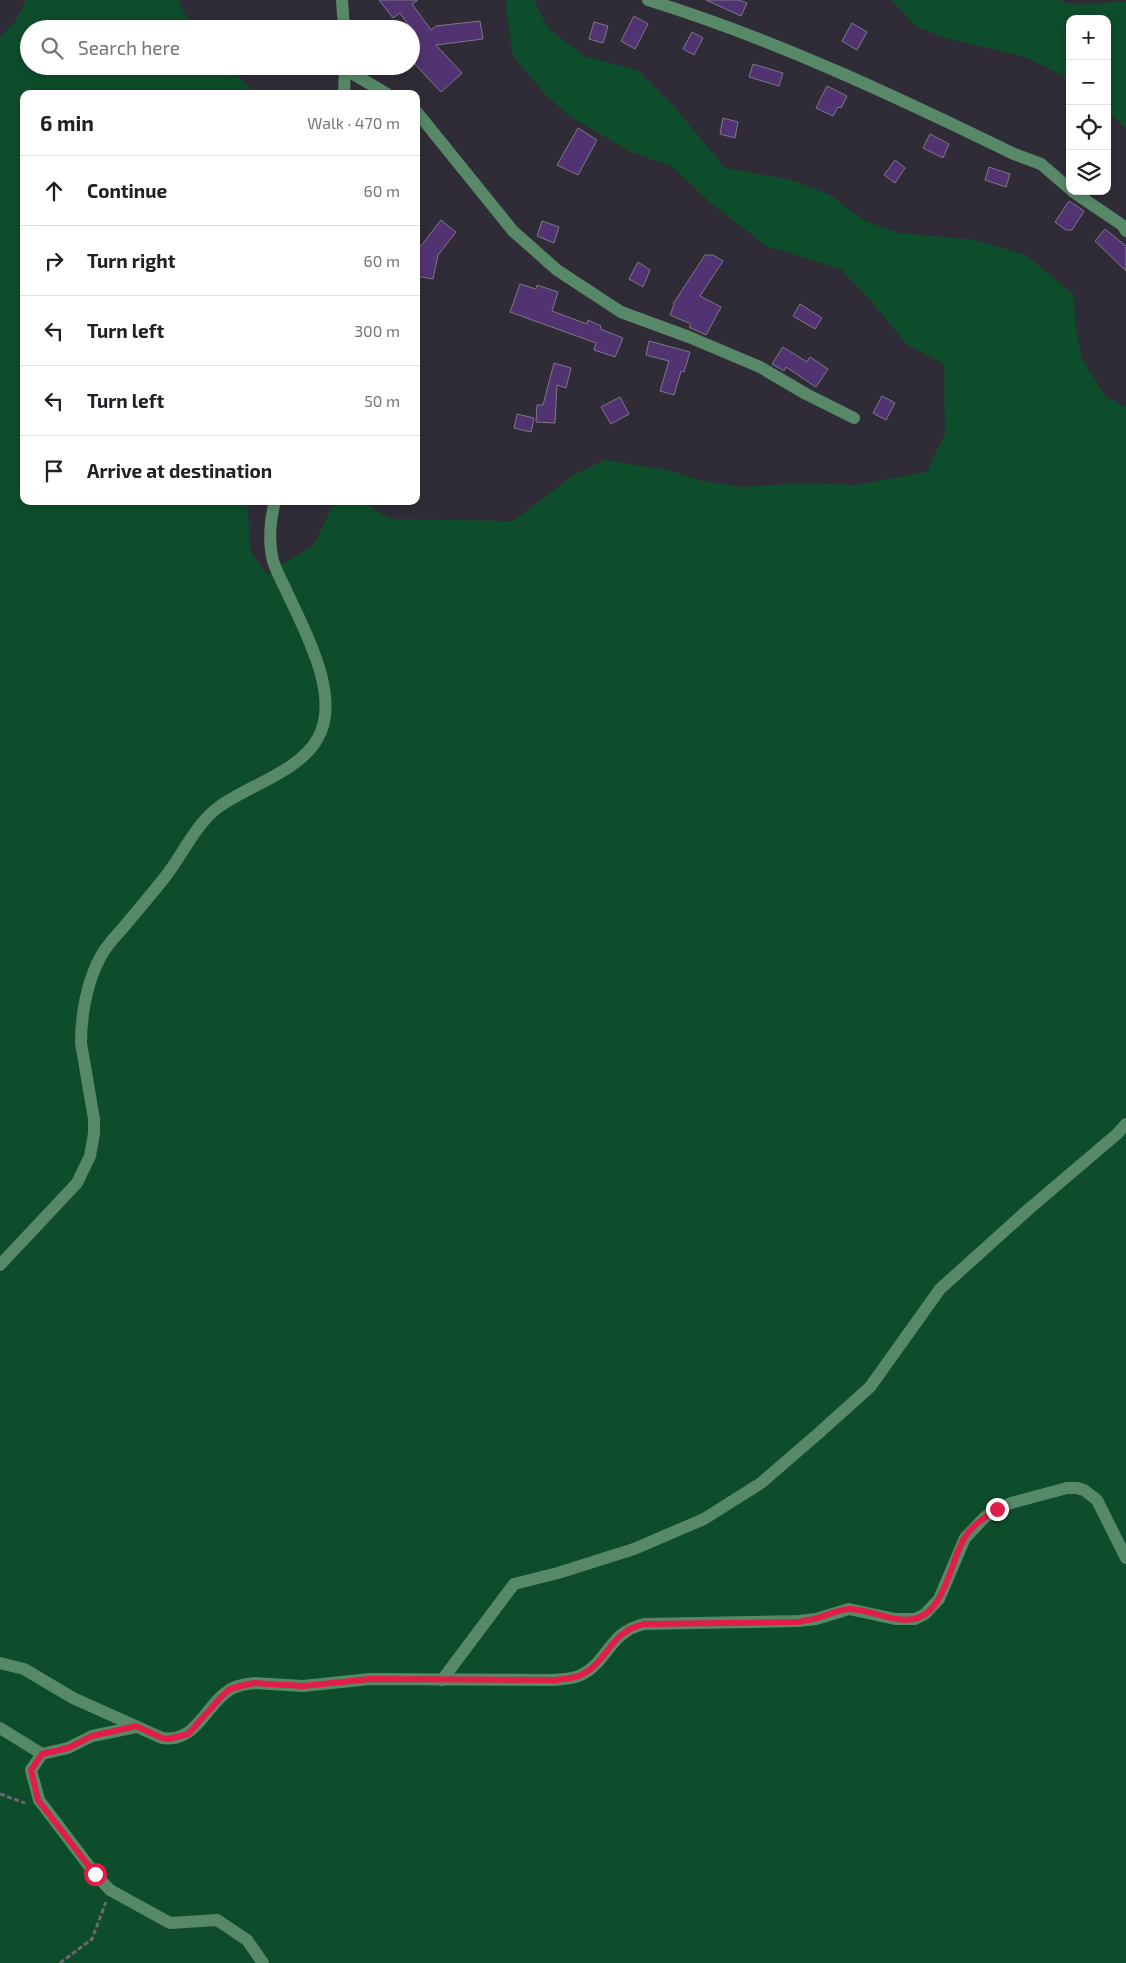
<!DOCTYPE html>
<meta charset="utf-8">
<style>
:root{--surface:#fff;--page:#f6f6f6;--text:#202124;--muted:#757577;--line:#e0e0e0}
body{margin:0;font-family:"Exo 2",sans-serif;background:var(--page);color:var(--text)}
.controls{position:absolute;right:15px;top:15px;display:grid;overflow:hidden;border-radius:10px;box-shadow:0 2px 8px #0003}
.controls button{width:45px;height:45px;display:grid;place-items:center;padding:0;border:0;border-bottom:1px solid var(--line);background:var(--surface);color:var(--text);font:25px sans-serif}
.stop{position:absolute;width:15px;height:15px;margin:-11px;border:4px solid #e11d48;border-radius:50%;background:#fff}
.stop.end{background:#e11d48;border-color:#fff;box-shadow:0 1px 5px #0008}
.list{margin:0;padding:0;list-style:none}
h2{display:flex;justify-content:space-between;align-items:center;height:65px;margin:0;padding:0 20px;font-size:21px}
h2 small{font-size:16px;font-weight:400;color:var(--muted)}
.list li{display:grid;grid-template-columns:32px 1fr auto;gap:15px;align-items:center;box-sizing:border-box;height:70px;padding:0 20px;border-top:1px solid var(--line)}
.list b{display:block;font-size:19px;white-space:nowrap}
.list em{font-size:16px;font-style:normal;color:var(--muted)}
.icon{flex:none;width:28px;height:28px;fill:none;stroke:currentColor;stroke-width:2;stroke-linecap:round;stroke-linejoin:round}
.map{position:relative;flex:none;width:1126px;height:1963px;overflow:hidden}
.search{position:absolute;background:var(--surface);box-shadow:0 2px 8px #0003;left:20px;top:20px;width:400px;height:55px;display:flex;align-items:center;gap:12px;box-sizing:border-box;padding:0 18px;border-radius:28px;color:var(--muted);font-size:19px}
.panel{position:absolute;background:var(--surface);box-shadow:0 2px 8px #0003;left:20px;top:90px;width:400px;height:415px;border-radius:10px}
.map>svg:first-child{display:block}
.green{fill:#0e4d2b}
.building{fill:#523372;stroke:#7d7884}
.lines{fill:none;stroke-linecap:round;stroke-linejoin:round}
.path{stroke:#6b6871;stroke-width:3;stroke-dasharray:5 2.5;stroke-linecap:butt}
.minor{stroke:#578968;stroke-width:12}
.route{stroke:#e11d48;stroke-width:6}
</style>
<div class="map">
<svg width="1126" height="1963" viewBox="0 0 1126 1963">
<rect width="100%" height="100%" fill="#302c37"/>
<g class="green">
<polygon points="26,0 179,0 183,11 196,29 29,29 29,66 228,66 252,90 249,94 24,94 24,501 247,501 251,552 266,574 313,546 335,501 360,501 391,519 513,521 575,474 606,460 668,470 701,481 743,487 809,483 855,485 927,472 945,433 944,364 907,345 873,303 841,269 766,246 711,203 671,166 631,152 569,116 546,95 513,56 505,2 509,0 534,0 547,27 584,56 638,70 675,108 725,168 792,180 830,195 865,221 899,233 975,240 1026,255 1074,295 1075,323 1082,359 1105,396 1126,407 1126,1963 0,1963 0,37 15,22"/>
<polygon points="892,0 1059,0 1075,5 1126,1 1126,128 1107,112 1107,19 1070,19 1070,82 1060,74 1025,57 942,37 915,26"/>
</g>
<g class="building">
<polygon points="379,0 418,0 412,4 431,30 436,26 480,21 483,39 436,45 462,73 441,92 411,60 411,29 400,13 393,18"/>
<polygon points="706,0 739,0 747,3 741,16"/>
<polygon points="634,16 648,24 635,49 621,41"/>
<polygon points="594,22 608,26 603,43 589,39"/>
<polygon points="852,23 867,32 857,50 842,41"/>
<polygon points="692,32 703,38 694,55 683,49"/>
<polygon points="753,64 783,73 779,86 749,77"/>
<polygon points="827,86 847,96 841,108 838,107 833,116 816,108"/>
<polygon points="723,118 738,122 735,138 720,134"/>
<polygon points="578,128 597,140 578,175 557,165"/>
<polygon points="930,134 949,144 943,158 923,148"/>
<polygon points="895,160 905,168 895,183 884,175"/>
<polygon points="989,167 1010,174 1006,187 985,180"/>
<polygon points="1069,201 1084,211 1072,230 1066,230 1055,222"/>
<polygon points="441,220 456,232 438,255 433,279 416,276 416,246 420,247"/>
<polygon points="542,221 559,227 554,243 537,236"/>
<polygon points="1105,229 1126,246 1126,271 1095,241"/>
<polygon points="705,255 713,255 723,261 700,296 721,307 706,335 689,327 691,324 670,315 674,305 673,304"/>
<polygon points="638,262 650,270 643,287 629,279"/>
<polygon points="520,284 536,289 537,285 558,292 552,311 587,324 588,320 601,326 600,329 623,338 615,357 594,350 596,343 510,312"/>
<polygon points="800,304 822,318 815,329 793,316"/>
<polygon points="649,341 690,352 684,372 681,371 674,395 660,391 669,361 646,355"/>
<polygon points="783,347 807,362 810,357 828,369 816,387 786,367 784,371 772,364"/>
<polygon points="554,363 571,368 566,388 557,385 555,423 536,422 537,405 543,405"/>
<polygon points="882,396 895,403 886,420 873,413"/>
<polygon points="620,397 629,414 611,424 601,407"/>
<polygon points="517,414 534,418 531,432 514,428"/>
</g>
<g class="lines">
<g class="path">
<polyline points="0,1794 25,1803"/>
<polyline points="60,1963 92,1939 106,1902"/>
</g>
<g class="minor">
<polyline points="342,0 344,29"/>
<path d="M 648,0 C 774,39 895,96 1014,154 L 1041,164 L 1070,189"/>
<polyline points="345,69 387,94"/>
<polyline points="344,94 345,66"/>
<polyline points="416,111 513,231 557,270 621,312 689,337 760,367 806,394 854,418"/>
<polyline points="1072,191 1122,225 1126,231"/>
<path d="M 0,1265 L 77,1183 L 90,1156 L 94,1133 L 94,1119 L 81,1043 C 81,1015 87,981 101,956 C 106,946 114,938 122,929 C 136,912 151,895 165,877 C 184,853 195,824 220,806 C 250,785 300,771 318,738 C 342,695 303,628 285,588 C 281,580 276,570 273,561 C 268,541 270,521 275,501"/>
<path d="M 0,1663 L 24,1669 L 73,1698 L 162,1738 C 198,1743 205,1704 231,1689 C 238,1685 246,1684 254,1683 L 303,1686 L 370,1679 L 554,1680 C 564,1679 573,1679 581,1675 C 608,1662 609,1632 644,1624 L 799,1621 L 816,1619 L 849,1609 L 895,1619 L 915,1619 L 925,1614 L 939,1599 L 965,1538 L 985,1517 L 997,1509 L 1011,1503 L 1067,1488 L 1077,1488 L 1084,1490 L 1097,1500 L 1126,1558"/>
<polyline points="442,1680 514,1584 558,1573 634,1549 704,1519 761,1483 820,1432 870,1387 940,1289 1030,1208 1117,1134 1126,1124"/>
<polyline points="0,1728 42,1754 31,1770 39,1800 95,1874 110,1890 170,1923 217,1920 247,1940 263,1963"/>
<polyline points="42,1754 68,1748 92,1736 136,1727"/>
</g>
</g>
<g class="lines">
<path class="route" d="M 95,1874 L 38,1800 L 31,1770 L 42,1754 L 68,1748 L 92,1736 L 136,1726 L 162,1738 L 168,1739 L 188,1734 L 222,1696 L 230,1689 L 244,1685 L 254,1683 L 303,1686 L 370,1679 L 554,1680 C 564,1679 573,1679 581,1675 C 608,1662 609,1632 644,1624 L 799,1622 C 805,1620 811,1620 817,1618 C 828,1615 839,1609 850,1609 C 872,1610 893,1623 914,1619 C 946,1612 950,1560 965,1537 C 973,1525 985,1517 997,1509"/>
</g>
</svg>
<div class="controls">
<button>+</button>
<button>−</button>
<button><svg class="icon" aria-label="locate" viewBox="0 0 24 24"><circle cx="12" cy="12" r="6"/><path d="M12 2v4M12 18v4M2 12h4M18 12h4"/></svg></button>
<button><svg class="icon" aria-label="layers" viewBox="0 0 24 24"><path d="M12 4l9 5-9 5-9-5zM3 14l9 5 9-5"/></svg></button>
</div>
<div class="stop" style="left:95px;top:1874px"></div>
<div class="stop end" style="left:997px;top:1509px"></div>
<div class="search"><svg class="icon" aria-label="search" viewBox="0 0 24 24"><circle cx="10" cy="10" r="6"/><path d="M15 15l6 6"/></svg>Search here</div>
<section class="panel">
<h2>6 min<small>Walk · 470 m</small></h2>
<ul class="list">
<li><svg class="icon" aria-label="ahead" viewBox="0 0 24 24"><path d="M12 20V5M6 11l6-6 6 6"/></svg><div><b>Continue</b></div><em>60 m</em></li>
<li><svg class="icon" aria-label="right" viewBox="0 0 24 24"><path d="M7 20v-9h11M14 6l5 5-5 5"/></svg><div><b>Turn right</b></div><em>60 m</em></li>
<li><svg class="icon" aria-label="left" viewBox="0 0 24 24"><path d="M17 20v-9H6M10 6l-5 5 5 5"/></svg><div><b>Turn left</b></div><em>300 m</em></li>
<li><svg class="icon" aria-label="left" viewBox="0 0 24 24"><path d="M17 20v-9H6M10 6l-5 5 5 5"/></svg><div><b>Turn left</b></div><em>50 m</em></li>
<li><svg class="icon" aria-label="arrive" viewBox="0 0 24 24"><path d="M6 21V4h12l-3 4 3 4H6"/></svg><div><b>Arrive at destination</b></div></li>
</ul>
</section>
</div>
